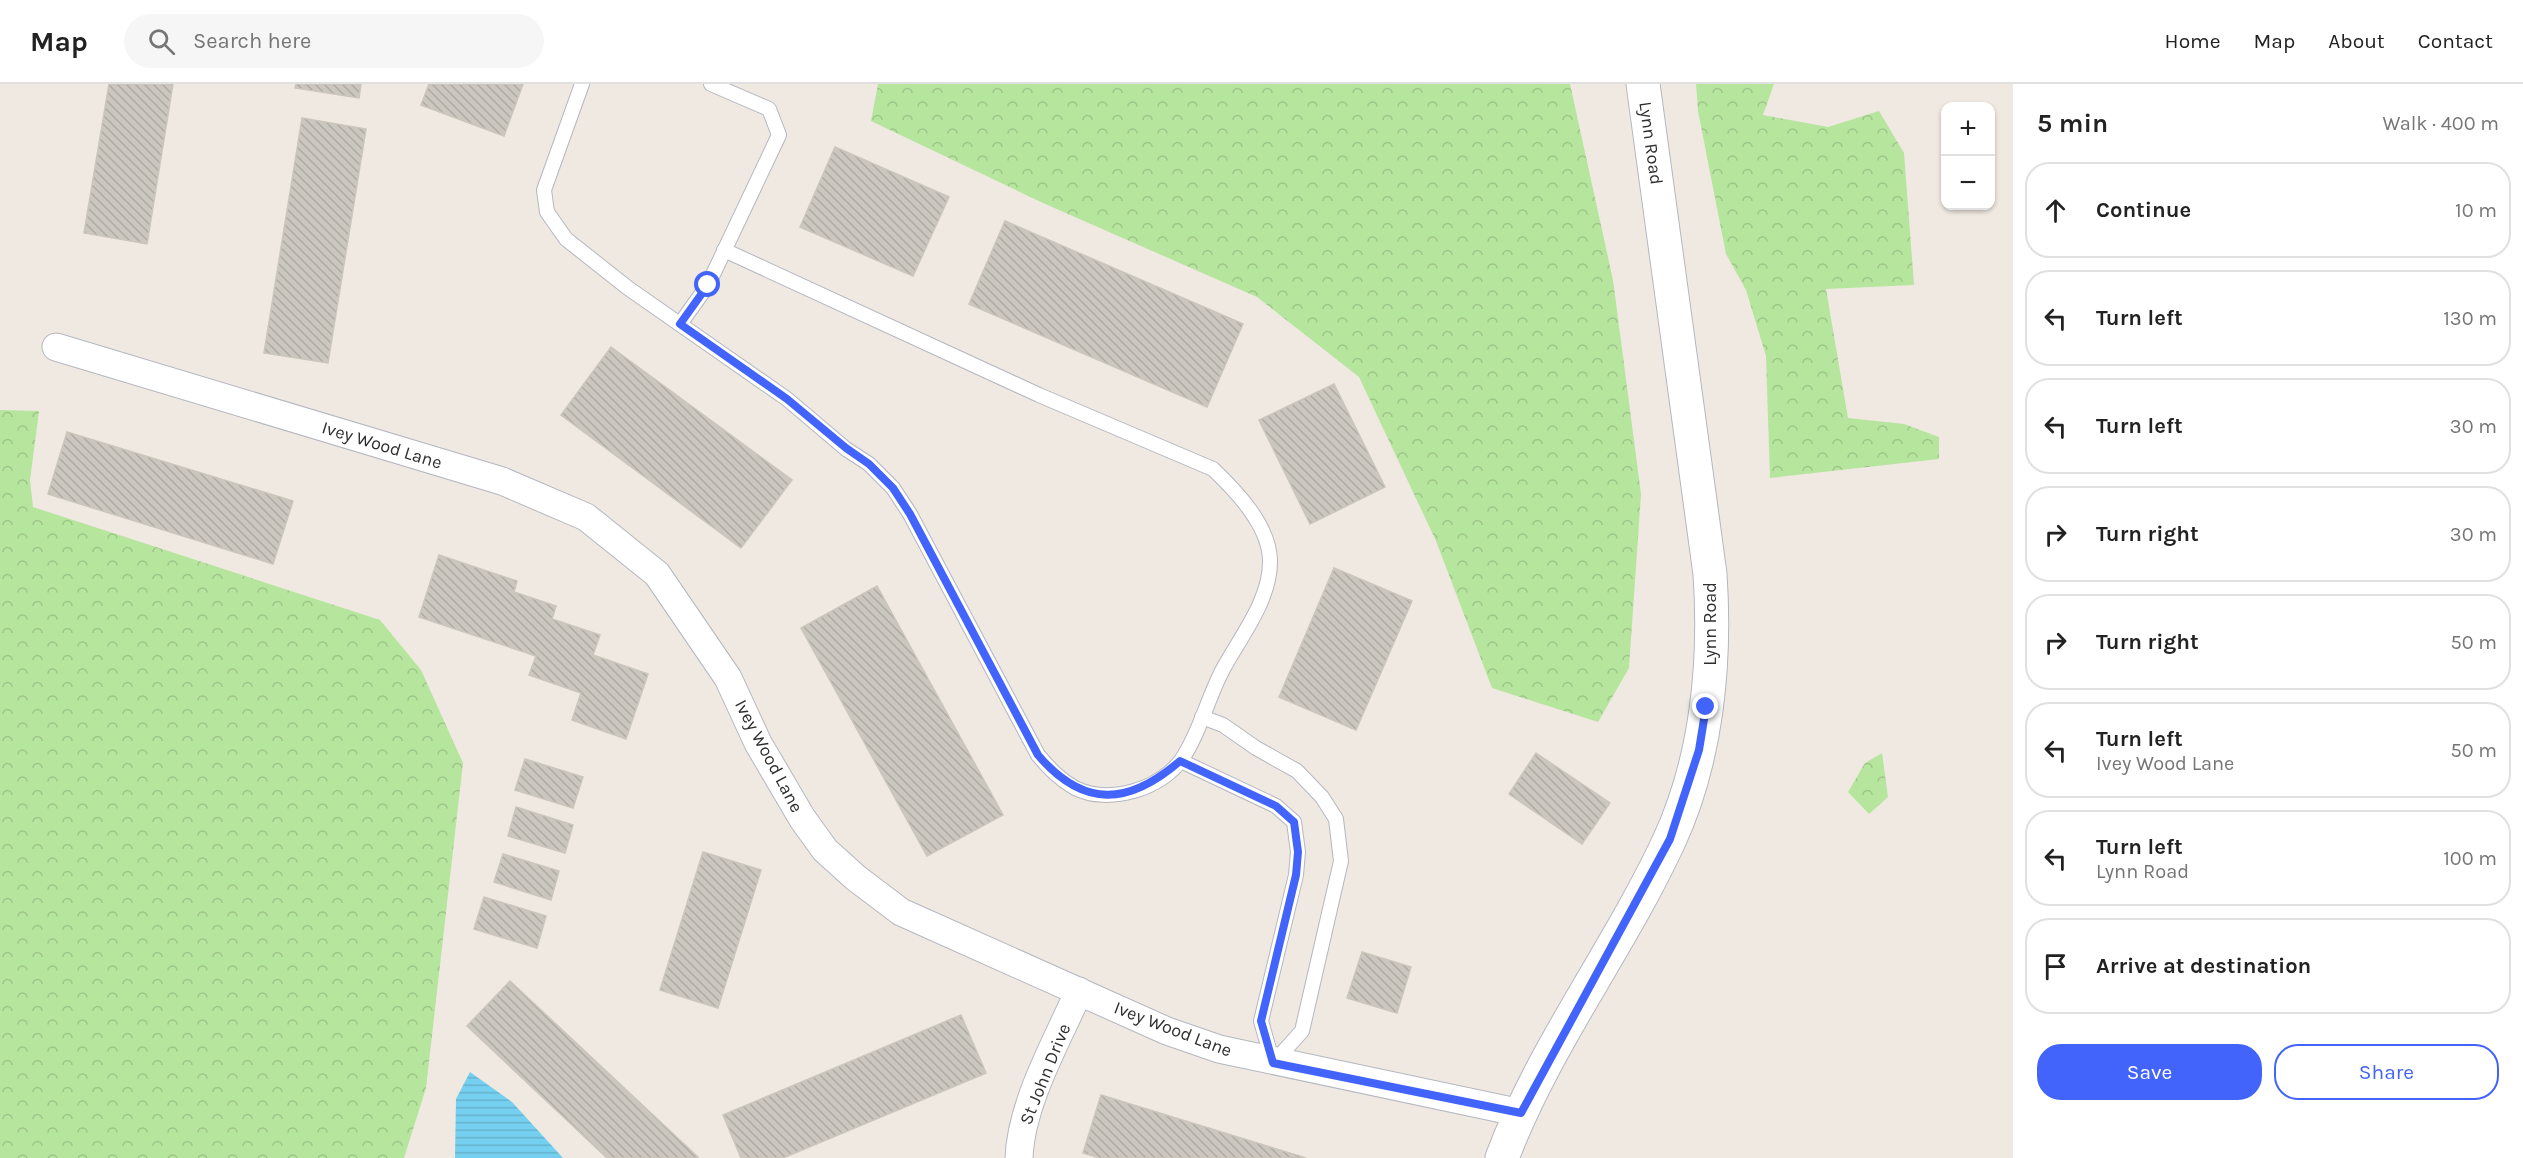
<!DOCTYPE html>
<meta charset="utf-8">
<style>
:root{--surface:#fff;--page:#f6f6f6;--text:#222;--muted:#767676;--line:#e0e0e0;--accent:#4264fb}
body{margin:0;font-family:Karla,sans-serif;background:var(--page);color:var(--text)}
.controls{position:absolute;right:18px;top:18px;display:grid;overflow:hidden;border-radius:12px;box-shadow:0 2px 4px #0004}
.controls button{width:54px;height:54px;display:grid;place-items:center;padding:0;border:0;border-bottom:2px solid var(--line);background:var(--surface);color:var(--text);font:30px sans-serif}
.stop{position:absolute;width:18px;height:18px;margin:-14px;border:4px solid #4264fb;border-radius:50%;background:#fff}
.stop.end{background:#4264fb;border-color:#fff;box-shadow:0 2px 6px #0008}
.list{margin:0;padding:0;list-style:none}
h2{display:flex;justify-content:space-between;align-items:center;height:78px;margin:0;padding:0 24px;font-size:26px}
h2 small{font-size:20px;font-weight:400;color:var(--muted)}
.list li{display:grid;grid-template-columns:39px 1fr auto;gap:18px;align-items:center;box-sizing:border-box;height:96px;margin:0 12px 12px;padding:0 12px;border:2px solid var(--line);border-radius:24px}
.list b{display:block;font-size:22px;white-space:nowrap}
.list p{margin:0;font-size:20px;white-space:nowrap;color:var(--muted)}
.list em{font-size:20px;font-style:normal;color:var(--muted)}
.actions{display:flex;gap:12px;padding:18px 24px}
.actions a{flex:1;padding:14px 0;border:2px solid var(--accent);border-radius:24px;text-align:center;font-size:21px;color:var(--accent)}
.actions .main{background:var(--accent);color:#fff}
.icon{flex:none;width:33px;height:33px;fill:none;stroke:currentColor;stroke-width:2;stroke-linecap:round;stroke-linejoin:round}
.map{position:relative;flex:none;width:2013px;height:1074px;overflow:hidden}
header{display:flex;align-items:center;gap:36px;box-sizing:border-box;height:84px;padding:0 30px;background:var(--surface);border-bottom:2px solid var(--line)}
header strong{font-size:28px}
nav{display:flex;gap:33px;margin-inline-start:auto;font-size:21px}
.search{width:420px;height:54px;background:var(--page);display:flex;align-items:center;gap:15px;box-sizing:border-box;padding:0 21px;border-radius:33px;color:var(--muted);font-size:22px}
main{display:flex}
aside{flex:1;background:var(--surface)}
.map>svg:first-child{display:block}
.forest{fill:url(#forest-crowns)}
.water{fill:url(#water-rules)}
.building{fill:url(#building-back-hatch);stroke:#cbc5ba;stroke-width:1.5}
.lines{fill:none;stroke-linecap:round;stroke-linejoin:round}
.service-casing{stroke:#b4b7c1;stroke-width:16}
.minor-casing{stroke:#b4b7c1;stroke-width:29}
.tertiary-casing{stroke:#b4b7c1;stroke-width:35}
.service{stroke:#fff;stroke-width:14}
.minor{stroke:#fff;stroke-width:27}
.tertiary{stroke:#fff;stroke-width:33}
.route{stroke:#4264fb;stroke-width:8}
.labels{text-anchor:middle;stroke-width:5;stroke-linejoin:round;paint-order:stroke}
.street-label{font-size:18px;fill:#2e2e2e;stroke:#fff}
</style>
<header>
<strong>Map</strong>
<div class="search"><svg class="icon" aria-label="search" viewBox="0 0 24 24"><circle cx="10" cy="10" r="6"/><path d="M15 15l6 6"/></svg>Search here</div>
<nav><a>Home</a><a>Map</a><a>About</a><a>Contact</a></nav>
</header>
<main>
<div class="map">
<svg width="2013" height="1074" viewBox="0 0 2013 1074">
<defs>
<pattern id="forest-crowns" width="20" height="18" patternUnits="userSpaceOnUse" patternTransform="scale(1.5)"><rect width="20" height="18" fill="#b6e59e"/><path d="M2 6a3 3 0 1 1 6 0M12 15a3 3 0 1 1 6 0" fill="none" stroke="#9dc588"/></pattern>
<pattern id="water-rules" width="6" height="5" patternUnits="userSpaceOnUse" patternTransform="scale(1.5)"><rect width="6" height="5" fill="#75cff0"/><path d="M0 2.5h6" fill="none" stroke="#66b2ce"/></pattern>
<pattern id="building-back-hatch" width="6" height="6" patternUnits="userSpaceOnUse" patternTransform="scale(1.5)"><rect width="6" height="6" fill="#cbc7bf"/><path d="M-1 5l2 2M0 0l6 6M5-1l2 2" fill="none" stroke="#afaba4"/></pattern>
</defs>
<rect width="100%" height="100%" fill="#efe9e1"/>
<g class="forest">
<polygon points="878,0 1570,0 1613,196 1641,410 1629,584 1598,638 1492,604 1436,457 1359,293 1257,213 1043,119 871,37"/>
<polygon points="1696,0 1774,0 1763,31 1828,43 1879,27 1904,69 1914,201 1826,205 1848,334 1904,340 1939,353 1939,375 1770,394 1766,272 1746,206 1726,170 1698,27"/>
<polygon points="0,326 39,327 30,396 33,423 380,536 421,586 463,679 426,1004 404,1074 0,1074"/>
<polygon points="1882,669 1888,713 1869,730 1848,708 1865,679"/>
</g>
<polygon class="water" points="470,988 512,1018 563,1074 455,1074 456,1015"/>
<g class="building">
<polygon points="109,0 173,0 147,160 84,149"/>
<polygon points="296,0 361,0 359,14 295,4"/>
<polygon points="429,0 523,0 504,52 421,21"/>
<polygon points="302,34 366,45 328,279 264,269"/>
<polygon points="835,63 949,113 913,192 800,143"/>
<polygon points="1005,137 1243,240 1207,323 969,220"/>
<polygon points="611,263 792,396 741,464 561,331"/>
<polygon points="1334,300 1385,403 1310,440 1259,336"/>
<polygon points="67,348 293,417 273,480 48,410"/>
<polygon points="439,471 517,497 514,508 556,522 552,535 600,551 593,571 648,590 626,655 572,636 581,609 529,591 536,572 419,533"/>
<polygon points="1334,484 1412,517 1356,646 1279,613"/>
<polygon points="877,502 1003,731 927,772 801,544"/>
<polygon points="1536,669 1610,719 1582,760 1509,710"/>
<polygon points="525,675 583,693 573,724 515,706"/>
<polygon points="516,723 573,741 565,769 508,752"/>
<polygon points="703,768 761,786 718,924 660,906"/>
<polygon points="503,770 559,787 551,816 494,798"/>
<polygon points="484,813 546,832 537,864 474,845"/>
<polygon points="1362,868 1411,883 1397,929 1347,914"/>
<polygon points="510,897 698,1073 698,1074 607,1074 467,942"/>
<polygon points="961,931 986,989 783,1074 741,1074 723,1031"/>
<polygon points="1101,1011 1306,1074 1100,1074 1083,1069"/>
</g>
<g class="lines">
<g class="service-casing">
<g id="service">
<path d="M 582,0 L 544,106 L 547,128 L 566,155 L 628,204 L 787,315 L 846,365 L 869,380 L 893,404 L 910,430 L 1038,671 C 1049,684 1059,695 1075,704 C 1109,721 1161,705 1182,675 C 1200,648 1207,616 1222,587 C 1240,553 1271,516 1270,476 C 1269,441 1236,407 1213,385 L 1039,311 L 724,166"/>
<polyline points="680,240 708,201 779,51 769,25 711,0"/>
<polyline points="1202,633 1223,641 1256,664 1297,687 1322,713 1336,735 1341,777 1302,947 1275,977"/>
<polyline points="1181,677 1276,722 1294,738 1298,768 1296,791 1261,937 1273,979"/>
</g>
</g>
<g class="minor-casing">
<g id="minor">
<polyline points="56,263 502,397 586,433 657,490 728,594 758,659 802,734 825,766 856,794 901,828 1167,947 1219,965 1521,1029"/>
<path d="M 1019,1074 C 1021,1019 1057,957 1079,907"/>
</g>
</g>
<g class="tertiary-casing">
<path id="tertiary" d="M 1502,1074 C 1544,962 1619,865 1669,757 C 1707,675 1716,579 1710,490 L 1643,0"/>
</g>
<use href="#service" class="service"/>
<use href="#minor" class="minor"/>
<use href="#tertiary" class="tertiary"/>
</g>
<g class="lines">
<path class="route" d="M 708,201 L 680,240 L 787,315 L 846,364 L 869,380 L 893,404 L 910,430 L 1038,671 C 1084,725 1129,721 1180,677 L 1276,722 L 1294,738 L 1298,768 L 1296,791 L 1261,937 L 1273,979 L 1521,1029 L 1670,755 L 1699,666 L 1706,623"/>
</g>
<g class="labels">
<g class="street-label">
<text transform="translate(1651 59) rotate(82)" y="6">Lynn Road</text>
<text transform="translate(382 361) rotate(17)" y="6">Ivey Wood Lane</text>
<text transform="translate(1710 540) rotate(-90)" y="6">Lynn Road</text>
<text transform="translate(769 672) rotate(62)" y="6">Ivey Wood Lane</text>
<text transform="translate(1173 945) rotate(21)" y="6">Ivey Wood Lane</text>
<text transform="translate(1045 990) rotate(-68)" y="6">St John Drive</text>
</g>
</g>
</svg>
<div class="controls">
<button>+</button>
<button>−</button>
</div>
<div class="stop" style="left:708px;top:201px"></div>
<div class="stop end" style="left:1706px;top:623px"></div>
</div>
<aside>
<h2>5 min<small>Walk · 400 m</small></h2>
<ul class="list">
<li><svg class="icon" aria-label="ahead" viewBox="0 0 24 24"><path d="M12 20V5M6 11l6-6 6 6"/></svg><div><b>Continue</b></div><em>10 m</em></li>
<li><svg class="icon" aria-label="left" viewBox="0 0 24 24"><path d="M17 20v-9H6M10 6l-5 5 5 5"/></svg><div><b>Turn left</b></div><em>130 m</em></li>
<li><svg class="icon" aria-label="left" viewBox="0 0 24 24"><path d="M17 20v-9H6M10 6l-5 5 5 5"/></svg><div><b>Turn left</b></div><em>30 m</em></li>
<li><svg class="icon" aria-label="right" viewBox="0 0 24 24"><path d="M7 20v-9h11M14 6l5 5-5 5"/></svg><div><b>Turn right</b></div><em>30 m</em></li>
<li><svg class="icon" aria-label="right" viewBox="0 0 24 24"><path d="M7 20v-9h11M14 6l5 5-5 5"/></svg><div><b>Turn right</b></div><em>50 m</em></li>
<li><svg class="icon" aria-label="left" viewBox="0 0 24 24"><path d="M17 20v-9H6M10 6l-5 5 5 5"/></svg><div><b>Turn left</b><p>Ivey Wood Lane</p></div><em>50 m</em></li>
<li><svg class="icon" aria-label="left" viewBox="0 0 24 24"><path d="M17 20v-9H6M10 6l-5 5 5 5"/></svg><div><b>Turn left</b><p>Lynn Road</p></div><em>100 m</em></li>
<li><svg class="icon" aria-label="arrive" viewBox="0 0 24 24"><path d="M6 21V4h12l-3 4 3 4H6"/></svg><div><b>Arrive at destination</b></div></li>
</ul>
<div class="actions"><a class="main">Save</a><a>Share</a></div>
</aside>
</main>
